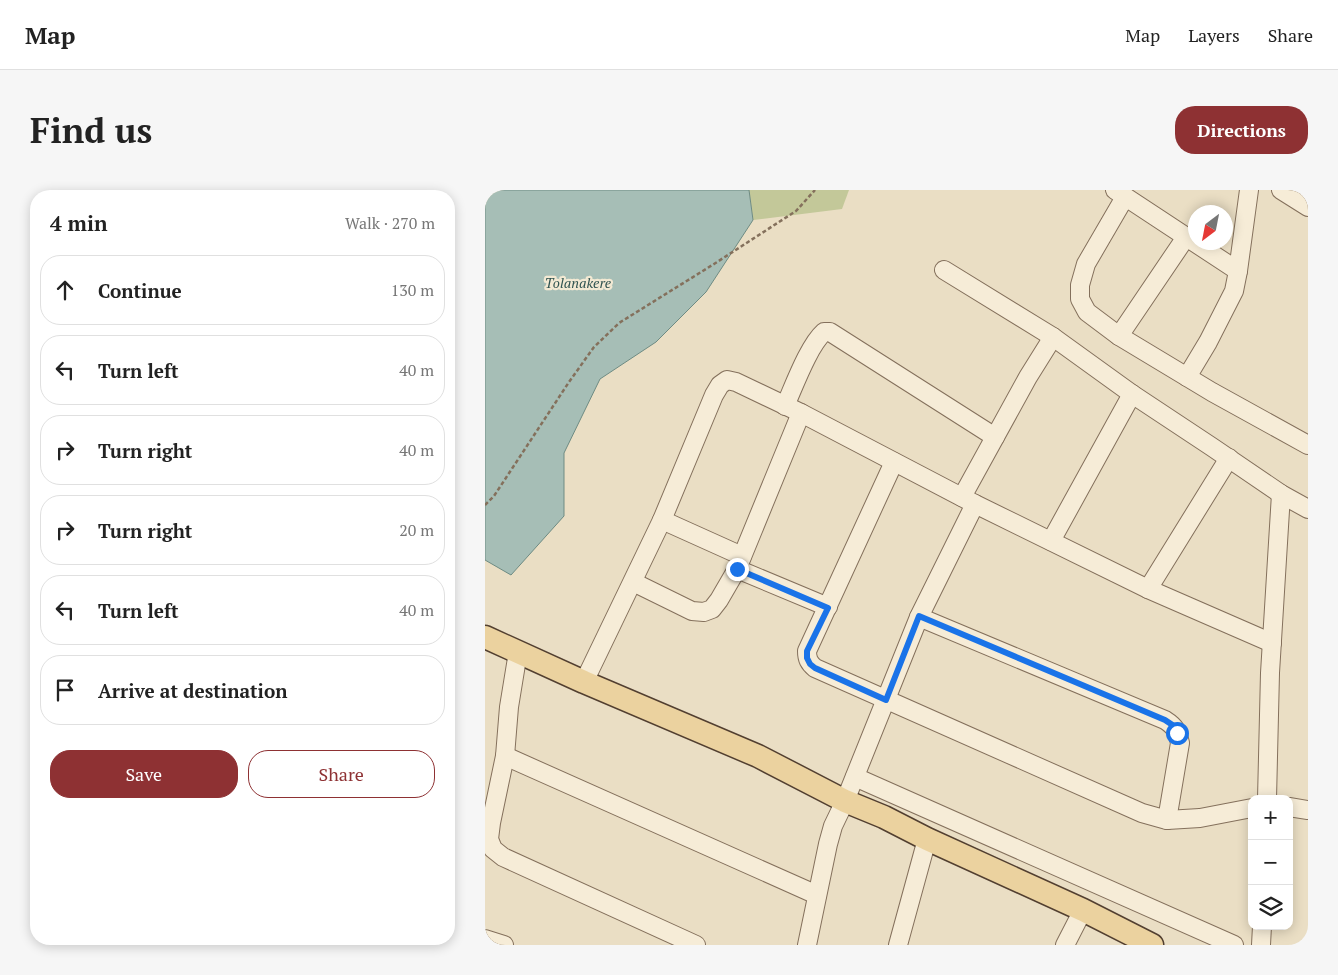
<!DOCTYPE html>
<meta charset="utf-8">
<style>
:root{--surface:#fff;--page:#f6f6f6;--text:#222;--muted:#767676;--line:#e0e0e0;--accent:#8e3133}
body{margin:0;font-family:"PT Serif",serif;background:var(--page);color:var(--text)}
.controls{position:absolute;right:15px;bottom:15px;display:grid;overflow:hidden;border-radius:10px;box-shadow:0 2px 12px #0003}
.controls button{width:45px;height:45px;display:grid;place-items:center;padding:0;border:0;border-bottom:1px solid var(--line);background:var(--surface);color:var(--text);font:25px sans-serif}
.compass{position:absolute;left:703px;top:15px;width:45px;height:45px;border-radius:50%;background:var(--surface);box-shadow:0 2px 12px #0003;rotate:212deg}
.stop{position:absolute;width:15px;height:15px;margin:-11px;border:4px solid #1a73e8;border-radius:50%;background:#fff}
.stop.end{background:#1a73e8;border-color:#fff;box-shadow:0 1px 5px #0008}
.list{margin:0;padding:0;list-style:none}
h2{display:flex;justify-content:space-between;align-items:center;height:65px;margin:0;padding:0 20px;font-size:21px}
h2 small{font-size:16px;font-weight:400;color:var(--muted)}
.list li{display:grid;grid-template-columns:32px 1fr auto;gap:15px;align-items:center;box-sizing:border-box;height:70px;margin:0 10px 10px;padding:0 10px;border:1px solid var(--line);border-radius:20px}
.list b{display:block;font-size:19px;white-space:nowrap}
.list em{font-size:16px;font-style:normal;color:var(--muted)}
.actions{display:flex;gap:10px;padding:15px 20px}
.actions a{flex:1;padding:11px 0;border:1px solid var(--accent);border-radius:20px;text-align:center;font-size:18px;color:var(--accent)}
.actions .main{background:var(--accent);color:#fff}
.icon{flex:none;width:28px;height:28px;fill:none;stroke:currentColor;stroke-width:2;stroke-linecap:round;stroke-linejoin:round}
.map{position:relative;flex:none;width:823px;height:755px;overflow:hidden;border-radius:20px}
header{display:flex;align-items:center;gap:30px;box-sizing:border-box;height:70px;padding:0 25px;background:var(--surface);border-bottom:1px solid var(--line)}
header strong{font-size:24px}
nav{display:flex;gap:28px;margin-inline-start:auto;font-size:18px}
.intro{display:flex;align-items:center;justify-content:space-between;box-sizing:border-box;height:120px;padding:0 30px}
h1{margin:0;font-size:35px}
.button{padding:12px 22px;border-radius:20px;background:var(--accent);color:#fff;font-size:18px;font-weight:700}
main{display:flex;gap:30px;padding:0 30px}
aside{flex:1;background:var(--surface);border-radius:20px;box-shadow:0 2px 12px #0003}
.map>svg:first-child{display:block}
.green{fill:#c3c899}
.water{fill:#a6beb6;stroke:#6e8b83}
.lines{fill:none;stroke-linecap:round;stroke-linejoin:round}
.minor-casing{stroke:#84705c;stroke-width:20}
.major-casing{stroke:#523f30;stroke-width:25}
.path{stroke:#84705c;stroke-width:2.5;stroke-dasharray:4 2.5;stroke-linecap:butt}
.minor{stroke:#f6ecd7;stroke-width:18}
.major{stroke:#ebd29f;stroke-width:22}
.route{stroke:#1a73e8;stroke-width:6}
.labels{text-anchor:middle;stroke-width:4.5;stroke-linejoin:round;paint-order:stroke}
.water-label{font-size:14px;font-style:italic;fill:#2f5350;stroke:#f2e9d3}
</style>
<header>
<strong>Map</strong>
<nav><a>Map</a><a>Layers</a><a>Share</a></nav>
</header>
<div class="intro"><h1>Find us</h1><a class="button">Directions</a></div>
<main>
<aside>
<h2>4 min<small>Walk · 270 m</small></h2>
<ul class="list">
<li><svg class="icon" aria-label="ahead" viewBox="0 0 24 24"><path d="M12 20V5M6 11l6-6 6 6"/></svg><div><b>Continue</b></div><em>130 m</em></li>
<li><svg class="icon" aria-label="left" viewBox="0 0 24 24"><path d="M17 20v-9H6M10 6l-5 5 5 5"/></svg><div><b>Turn left</b></div><em>40 m</em></li>
<li><svg class="icon" aria-label="right" viewBox="0 0 24 24"><path d="M7 20v-9h11M14 6l5 5-5 5"/></svg><div><b>Turn right</b></div><em>40 m</em></li>
<li><svg class="icon" aria-label="right" viewBox="0 0 24 24"><path d="M7 20v-9h11M14 6l5 5-5 5"/></svg><div><b>Turn right</b></div><em>20 m</em></li>
<li><svg class="icon" aria-label="left" viewBox="0 0 24 24"><path d="M17 20v-9H6M10 6l-5 5 5 5"/></svg><div><b>Turn left</b></div><em>40 m</em></li>
<li><svg class="icon" aria-label="arrive" viewBox="0 0 24 24"><path d="M6 21V4h12l-3 4 3 4H6"/></svg><div><b>Arrive at destination</b></div></li>
</ul>
<div class="actions"><a class="main">Save</a><a>Share</a></div>
</aside>
<div class="map">
<svg width="823" height="755" viewBox="0 0 823 755">
<rect width="100%" height="100%" fill="#eadec4"/>
<polygon class="green" points="264,0 364,0 357,19 268,30"/>
<polygon class="water" points="0,0 264,0 268,30 221,102 171,152 115,189 79,263 79,326 26,385 0,370"/>
<g class="lines">
<g class="minor-casing">
<g id="minor">
<polyline points="630,0 753,81"/>
<polyline points="796,0 823,17"/>
<polyline points="640,7 601,74 595,95 595,109 602,122 634,146 727,202 823,255"/>
<polyline points="459,80 568,147 647,204 727,257 796,304 823,319"/>
<polyline points="634,146 701,47"/>
<polyline points="702,187 723,152 749,101 753,81 764,0"/>
<path d="M 300,216 C 309,196 324,155 339,142 L 345,142 L 510,247"/>
<path d="M 409,272 L 322,461 C 322,469 324,473 330,478 L 657,623 L 682,630 L 715,628 L 767,618"/>
<polyline points="477,307 543,187 568,147"/>
<polyline points="177,330 257,366"/>
<polyline points="566,351 647,204"/>
<polyline points="252,379 343,417"/>
<polyline points="148,392 207,421 219,422 227,419 234,410 252,379 316,223"/>
<polyline points="663,399 744,268"/>
<path d="M 434,427 L 680,530 C 691,537 692,541 695,553 L 682,630"/>
<polyline points="33,462 24,517 20,566 6,633 4,649 8,659 18,667 211,755"/>
<polyline points="99,492 177,330 229,205 235,195 242,190 251,192 316,223 490,314 663,399 787,453"/>
<polyline points="20,566 332,705"/>
<polyline points="370,587 749,755"/>
<polyline points="782,609 785,483 796,304"/>
<polyline points="804,617 823,620"/>
<polyline points="0,749 19,755"/>
<polyline points="322,755 343,654 348,636 360,611 434,427 490,314"/>
<polyline points="413,755 442,649"/>
<polyline points="580,755 598,720"/>
<polyline points="776,755 777,736"/>
</g>
</g>
<g class="major-casing">
<polyline id="major" points="0,447 99,492 273,566 360,611 399,627 442,649 598,720 667,755"/>
</g>
<polyline class="path" points="0,315 9,306 84,192 109,157 134,133 229,74 311,21 330,0"/>
<use href="#minor" class="minor"/>
<use href="#major" class="major"/>
</g>
<g class="lines">
<polyline class="route" points="252,379 343,418 322,461 322,468 325,474 330,478 401,510 434,426 680,530 689,536 692,543"/>
</g>
<g class="labels">
<g class="water-label">
<text x="93" y="98">Tolanakere</text>
</g>
</g>
</svg>
<div class="controls">
<button>+</button>
<button>−</button>
<button><svg class="icon" aria-label="layers" viewBox="0 0 24 24"><path d="M12 4l9 5-9 5-9-5zM3 14l9 5 9-5"/></svg></button>
</div>
<svg class="compass" viewBox="-18 -18 36 36"><path d="M0-13l5 13h-10z" fill="#e53935"/><path d="M0 13l5-13h-10z" fill="#767676"/></svg>
<div class="stop" style="left:692px;top:543px"></div>
<div class="stop end" style="left:252px;top:379px"></div>
</div>
</main>
